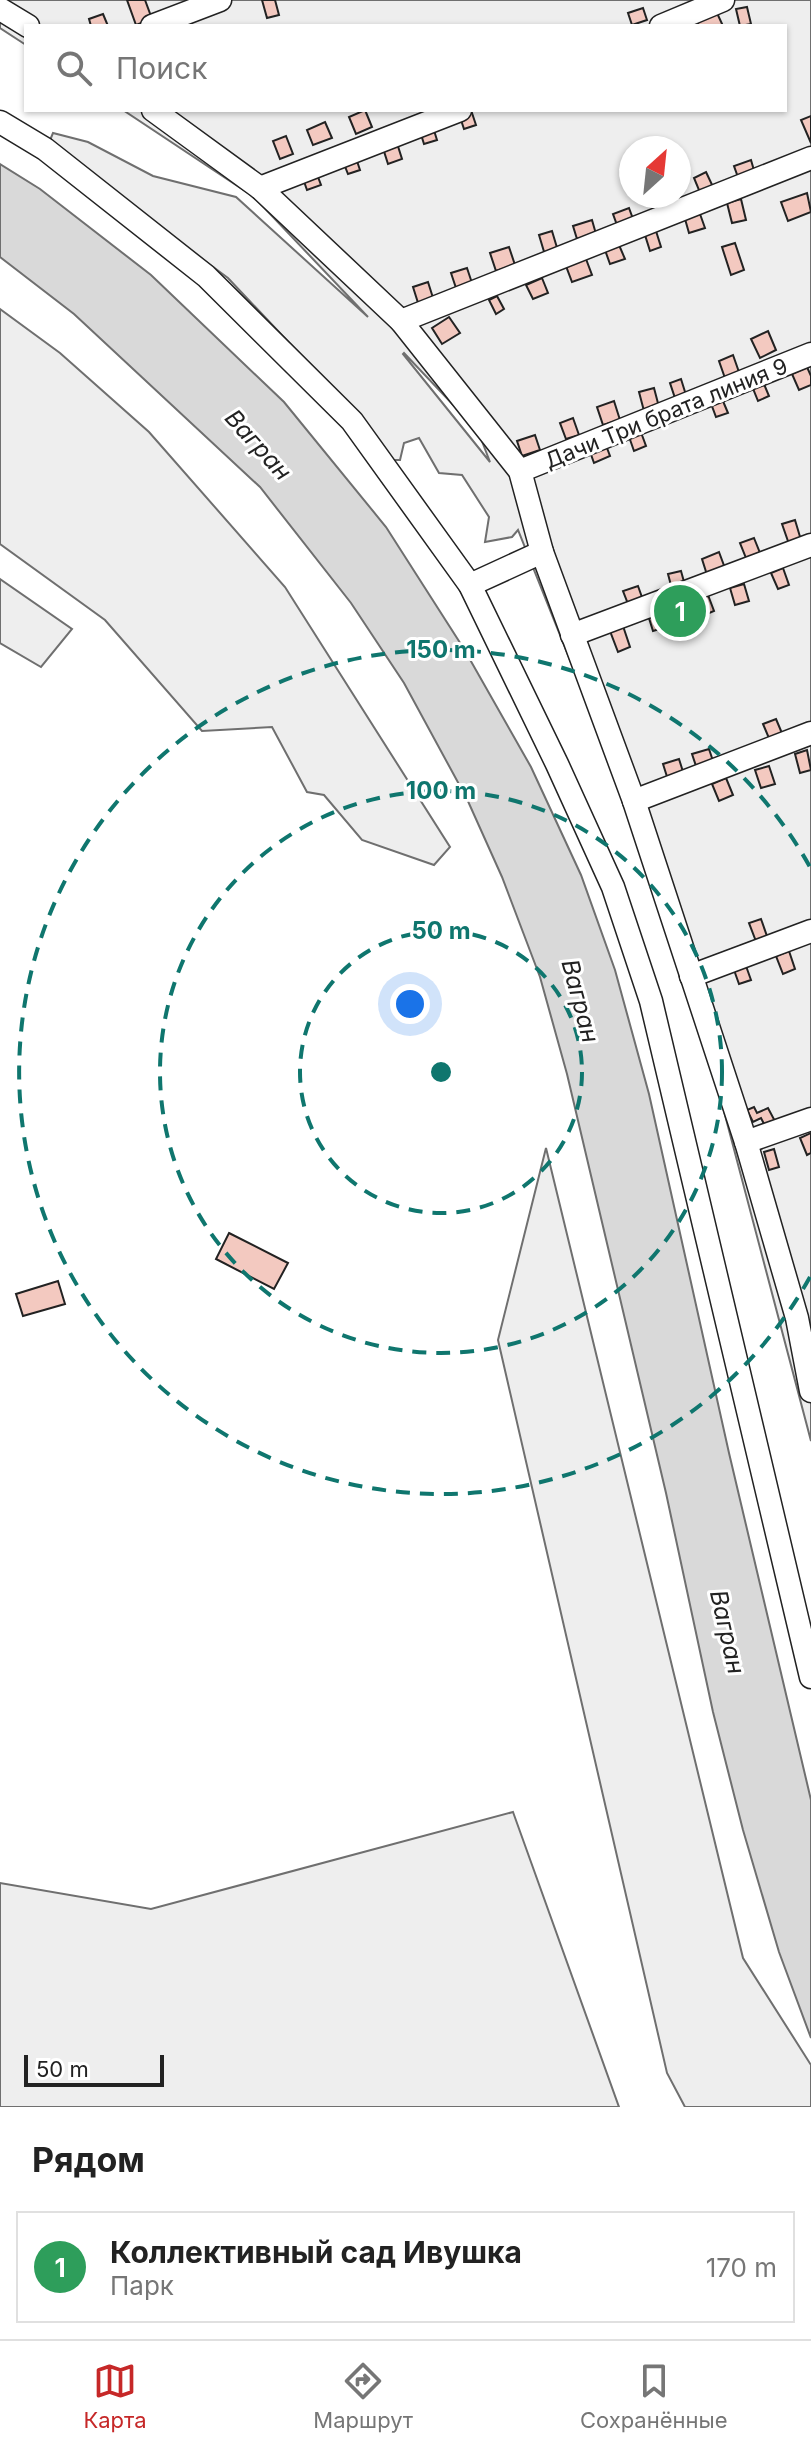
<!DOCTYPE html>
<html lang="ru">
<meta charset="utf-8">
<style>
:root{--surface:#fff;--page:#f2f2f2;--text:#222;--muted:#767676;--line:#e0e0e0;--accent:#c62828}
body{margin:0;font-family:Inter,sans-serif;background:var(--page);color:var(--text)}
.compass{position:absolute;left:619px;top:136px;width:72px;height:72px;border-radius:50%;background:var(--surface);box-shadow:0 2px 6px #0004;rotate:27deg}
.scale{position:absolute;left:24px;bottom:20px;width:140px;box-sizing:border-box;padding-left:8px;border:4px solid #222;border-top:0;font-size:22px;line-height:28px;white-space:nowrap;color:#222;-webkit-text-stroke:6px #fff;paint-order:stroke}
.you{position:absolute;left:410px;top:1004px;width:28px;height:28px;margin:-20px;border:6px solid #fff;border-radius:50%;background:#1a73e8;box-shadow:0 0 0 12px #1a73e833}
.badge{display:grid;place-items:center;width:52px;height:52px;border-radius:50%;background:var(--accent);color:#fff;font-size:26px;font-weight:700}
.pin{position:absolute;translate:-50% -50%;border:4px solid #fff;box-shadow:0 2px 8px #0006}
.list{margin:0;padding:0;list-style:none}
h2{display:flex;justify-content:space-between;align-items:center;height:104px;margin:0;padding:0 32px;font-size:34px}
h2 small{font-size:26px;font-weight:400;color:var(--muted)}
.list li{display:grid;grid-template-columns:52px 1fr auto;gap:24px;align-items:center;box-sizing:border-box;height:112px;margin:0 16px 16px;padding:0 16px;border:2px solid var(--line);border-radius:0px}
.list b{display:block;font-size:30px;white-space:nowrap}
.list p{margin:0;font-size:26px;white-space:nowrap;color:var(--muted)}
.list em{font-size:26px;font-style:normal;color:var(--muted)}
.icon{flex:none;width:44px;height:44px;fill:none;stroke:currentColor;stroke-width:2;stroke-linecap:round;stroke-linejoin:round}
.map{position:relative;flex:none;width:811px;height:2107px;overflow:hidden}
.search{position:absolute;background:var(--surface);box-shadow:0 2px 6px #0004;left:24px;right:24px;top:24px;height:88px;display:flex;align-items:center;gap:20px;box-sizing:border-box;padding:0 28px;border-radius:0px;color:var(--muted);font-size:30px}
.sheet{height:232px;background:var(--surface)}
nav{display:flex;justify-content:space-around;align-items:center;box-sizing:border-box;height:112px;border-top:2px solid var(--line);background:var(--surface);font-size:22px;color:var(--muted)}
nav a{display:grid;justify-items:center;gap:4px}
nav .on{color:var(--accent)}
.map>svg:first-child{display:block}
.green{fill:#eee;stroke:#6f6f6f;stroke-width:2;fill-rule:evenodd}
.water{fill:#d9d9d9;stroke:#6f6f6f;stroke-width:2}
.building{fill:#f3c9c0;stroke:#222;stroke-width:2}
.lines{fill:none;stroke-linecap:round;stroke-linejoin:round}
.minor-casing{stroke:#222;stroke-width:25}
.minor{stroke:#fff;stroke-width:22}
.ring{fill:none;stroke:#0f766e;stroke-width:4;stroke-dasharray:14 10}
.labels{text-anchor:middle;stroke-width:6;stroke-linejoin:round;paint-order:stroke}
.street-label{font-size:22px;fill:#222;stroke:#fff}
.water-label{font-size:24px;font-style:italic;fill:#222;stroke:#fff}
.centre{fill:#0f766e;stroke:#fff;stroke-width:4}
.ring-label{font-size:24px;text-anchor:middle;font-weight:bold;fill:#0f766e;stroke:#fff;stroke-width:6;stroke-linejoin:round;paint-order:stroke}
</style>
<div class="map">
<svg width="811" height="2107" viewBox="0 0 811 2107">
<rect width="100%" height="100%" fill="#fff"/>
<g class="green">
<path d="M 0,0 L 811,0 L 811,1441 L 702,1028 L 622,790 L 518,530 L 512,537 L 485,542 L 489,517 L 462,475 L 439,473 L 419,438 L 404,443 L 400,460 L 388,460 L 327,383 L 228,278 L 48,145 L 53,133 L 88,142 L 153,176 L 236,197 L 368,317 L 254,197 L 123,110 L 785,110 L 785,26 L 26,26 L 26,45 L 0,28 ZM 631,148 L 679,148 L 679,196 L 631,196 ZM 404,353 L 478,431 L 490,462 L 403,354 Z"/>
<polygon points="0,309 60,353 149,432 285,587 450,847 434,865 362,840 324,795 307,792 272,727 202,731 105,620 0,544"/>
<polygon points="0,579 72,629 41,667 0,643"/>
<polygon points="546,1148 743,1958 811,2065 811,2107 685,2107 667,2073 498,1340"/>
<polygon points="513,1812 619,2107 0,2107 0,1883 151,1909"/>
</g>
<polygon class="water" points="0,164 40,189 151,275 284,402 386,527 464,649 531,767 581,875 615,970 649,1094 729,1453 811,1800 811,2038 779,1952 743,1830 713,1712 666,1493 567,1074 540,977 502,877 467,799 404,683 351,603 260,487 74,314 0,257"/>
<g class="building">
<polygon points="127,0 145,0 152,19 136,25"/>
<polygon points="262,0 275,0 279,15 267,18"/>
<polygon points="747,7 751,24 740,26 736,9"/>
<polygon points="643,8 647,20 632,25 628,13"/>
<polygon points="717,13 723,26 699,26 697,22"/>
<polygon points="103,14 108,26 91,26 89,19"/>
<polygon points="365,110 372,127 356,134 349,117"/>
<polygon points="471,110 476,125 464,129 459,114"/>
<polygon points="811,116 811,143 801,120"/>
<polygon points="325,122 332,138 313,145 307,130"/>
<polygon points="432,124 437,140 424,144 419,128"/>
<polygon points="286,136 293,154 280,159 273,141"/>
<polygon points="396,140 402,159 388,164 382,145"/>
<polygon points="355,155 360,170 348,174 342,159"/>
<polygon points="751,160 755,174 739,180 734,166"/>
<polygon points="315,169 321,185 307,190 301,173"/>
<polygon points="706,172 714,189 701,195 694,178"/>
<polygon points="807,193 811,212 788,221 781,202"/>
<polygon points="655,196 669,196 673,204 658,212 651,198"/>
<polygon points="741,199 746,220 732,223 727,203"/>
<polygon points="629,208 633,219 617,225 613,214"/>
<polygon points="700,214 705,228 689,233 685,219"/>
<polygon points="592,220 596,234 577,239 573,226"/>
<polygon points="552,231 558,251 545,255 539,235"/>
<polygon points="656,231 661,247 650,251 645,235"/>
<polygon points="735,243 744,270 731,275 722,247"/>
<polygon points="619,245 625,259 610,264 605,250"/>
<polygon points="509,247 515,265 496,271 490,253"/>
<polygon points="586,259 592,275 572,282 566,266"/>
<polygon points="467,268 473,286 457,291 451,273"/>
<polygon points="542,278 548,293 533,299 526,285"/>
<polygon points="428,282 434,301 419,306 413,287"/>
<polygon points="497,296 504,309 496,314 489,300"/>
<polygon points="449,317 460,333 442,344 432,328"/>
<polygon points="768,331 776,350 760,358 751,339"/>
<polygon points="733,355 740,375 726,381 719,361"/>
<polygon points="807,367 811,376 811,385 799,390 792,374"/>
<polygon points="761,377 769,396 758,401 750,381"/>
<polygon points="681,379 686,395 675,398 670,383"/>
<polygon points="654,388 659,407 644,411 639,392"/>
<polygon points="720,394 728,413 716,417 709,398"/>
<polygon points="614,401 620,420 603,425 597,407"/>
<polygon points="573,418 579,435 566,439 560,423"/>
<polygon points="639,427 646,446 634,451 627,431"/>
<polygon points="535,435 540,450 522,456 517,441"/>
<polygon points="604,440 610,456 594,463 588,446"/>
<polygon points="795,520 801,540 789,544 782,524"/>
<polygon points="754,538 762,558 748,563 740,543"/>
<polygon points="719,552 726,571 708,578 702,559"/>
<polygon points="783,568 789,585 778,589 771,573"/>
<polygon points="681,571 686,589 673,593 668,574"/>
<polygon points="744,584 749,601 735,605 730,588"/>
<polygon points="638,586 644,603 630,609 623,591"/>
<polygon points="708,595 714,611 700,617 693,600"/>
<polygon points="674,607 679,623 653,631 648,615"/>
<polygon points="623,626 630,647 618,652 610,631"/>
<polygon points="776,719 784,738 771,743 763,724"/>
<polygon points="709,749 715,767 698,772 692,754"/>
<polygon points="807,750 811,770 800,773 795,754"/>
<polygon points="679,759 685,778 669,783 663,764"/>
<polygon points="769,766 775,784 761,788 755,770"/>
<polygon points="726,778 733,795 719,801 712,784"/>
<polygon points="761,919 768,939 757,944 749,923"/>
<polygon points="789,951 795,969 783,974 776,956"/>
<polygon points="746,966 751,980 739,984 734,970"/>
<polygon points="754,1107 757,1113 768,1108 777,1125 767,1130 761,1118 753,1122 747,1110"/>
<polygon points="811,1133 811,1153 807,1155 800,1138"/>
<polygon points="774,1149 779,1167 769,1170 764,1152"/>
<polygon points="229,1233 288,1263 274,1289 216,1259"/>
<polygon points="58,1281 65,1304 23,1316 16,1294"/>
</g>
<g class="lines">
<g class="minor-casing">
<g id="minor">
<polyline points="0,9 28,26"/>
<polyline points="152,26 220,0"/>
<polyline points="661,26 723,0"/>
<polyline points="153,110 260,188 401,321 520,471 542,552 634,801 746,1142 797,1318 811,1391"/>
<polyline points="0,122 45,149 206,276 352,421 470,585 557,764 613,887 651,1001 811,1677"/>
<polyline points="260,188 460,110"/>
<polyline points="401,321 811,158"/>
<polyline points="520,471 811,354"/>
<polyline points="470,585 542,552"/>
<polyline points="572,635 811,545"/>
<polyline points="634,801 811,733"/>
<polyline points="691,976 811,931"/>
<polyline points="746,1142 811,1119"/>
</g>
</g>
<use href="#minor" class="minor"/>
</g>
<g class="ring">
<circle cx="441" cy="1072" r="141"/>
<circle cx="441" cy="1072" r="281"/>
<path d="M810 1277A422 422 0 1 1 810 867"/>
</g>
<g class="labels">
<g class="street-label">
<text transform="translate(666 413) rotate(-22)" y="8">Дачи Три брата линия 9</text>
</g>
<g class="water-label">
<text transform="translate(258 445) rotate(48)" y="8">Вагран</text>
<text transform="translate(580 1001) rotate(75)" y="8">Вагран</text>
<text transform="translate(727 1632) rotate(77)" y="8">Вагран</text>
</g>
</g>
<circle cx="441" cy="1072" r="12" class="centre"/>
<g class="ring-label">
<text x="441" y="658">150 m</text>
<text x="441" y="799">100 m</text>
<text x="441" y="939">50 m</text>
</g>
</svg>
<svg class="compass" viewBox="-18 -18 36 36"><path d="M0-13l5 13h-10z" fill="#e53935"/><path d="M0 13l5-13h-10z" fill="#767676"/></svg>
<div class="scale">50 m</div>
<div class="you"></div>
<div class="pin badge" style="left:680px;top:611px;background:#2e9e5b">1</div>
<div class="search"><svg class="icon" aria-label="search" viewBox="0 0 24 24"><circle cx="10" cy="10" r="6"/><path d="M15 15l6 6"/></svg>Поиск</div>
</div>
<section class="sheet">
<h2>Рядом<small></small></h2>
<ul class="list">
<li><span class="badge" style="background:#2e9e5b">1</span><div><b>Коллективный сад Ивушка</b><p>Парк</p></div><em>170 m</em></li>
</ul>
</section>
<nav>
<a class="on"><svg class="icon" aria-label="map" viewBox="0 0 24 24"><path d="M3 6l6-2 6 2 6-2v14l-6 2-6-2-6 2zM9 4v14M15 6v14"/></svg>Карта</a>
<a><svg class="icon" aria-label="directions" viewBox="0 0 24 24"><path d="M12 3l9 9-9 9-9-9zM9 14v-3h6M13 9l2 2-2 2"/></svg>Маршрут</a>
<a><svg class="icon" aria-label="saved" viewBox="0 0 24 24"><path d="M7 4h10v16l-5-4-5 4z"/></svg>Сохранённые</a>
</nav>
